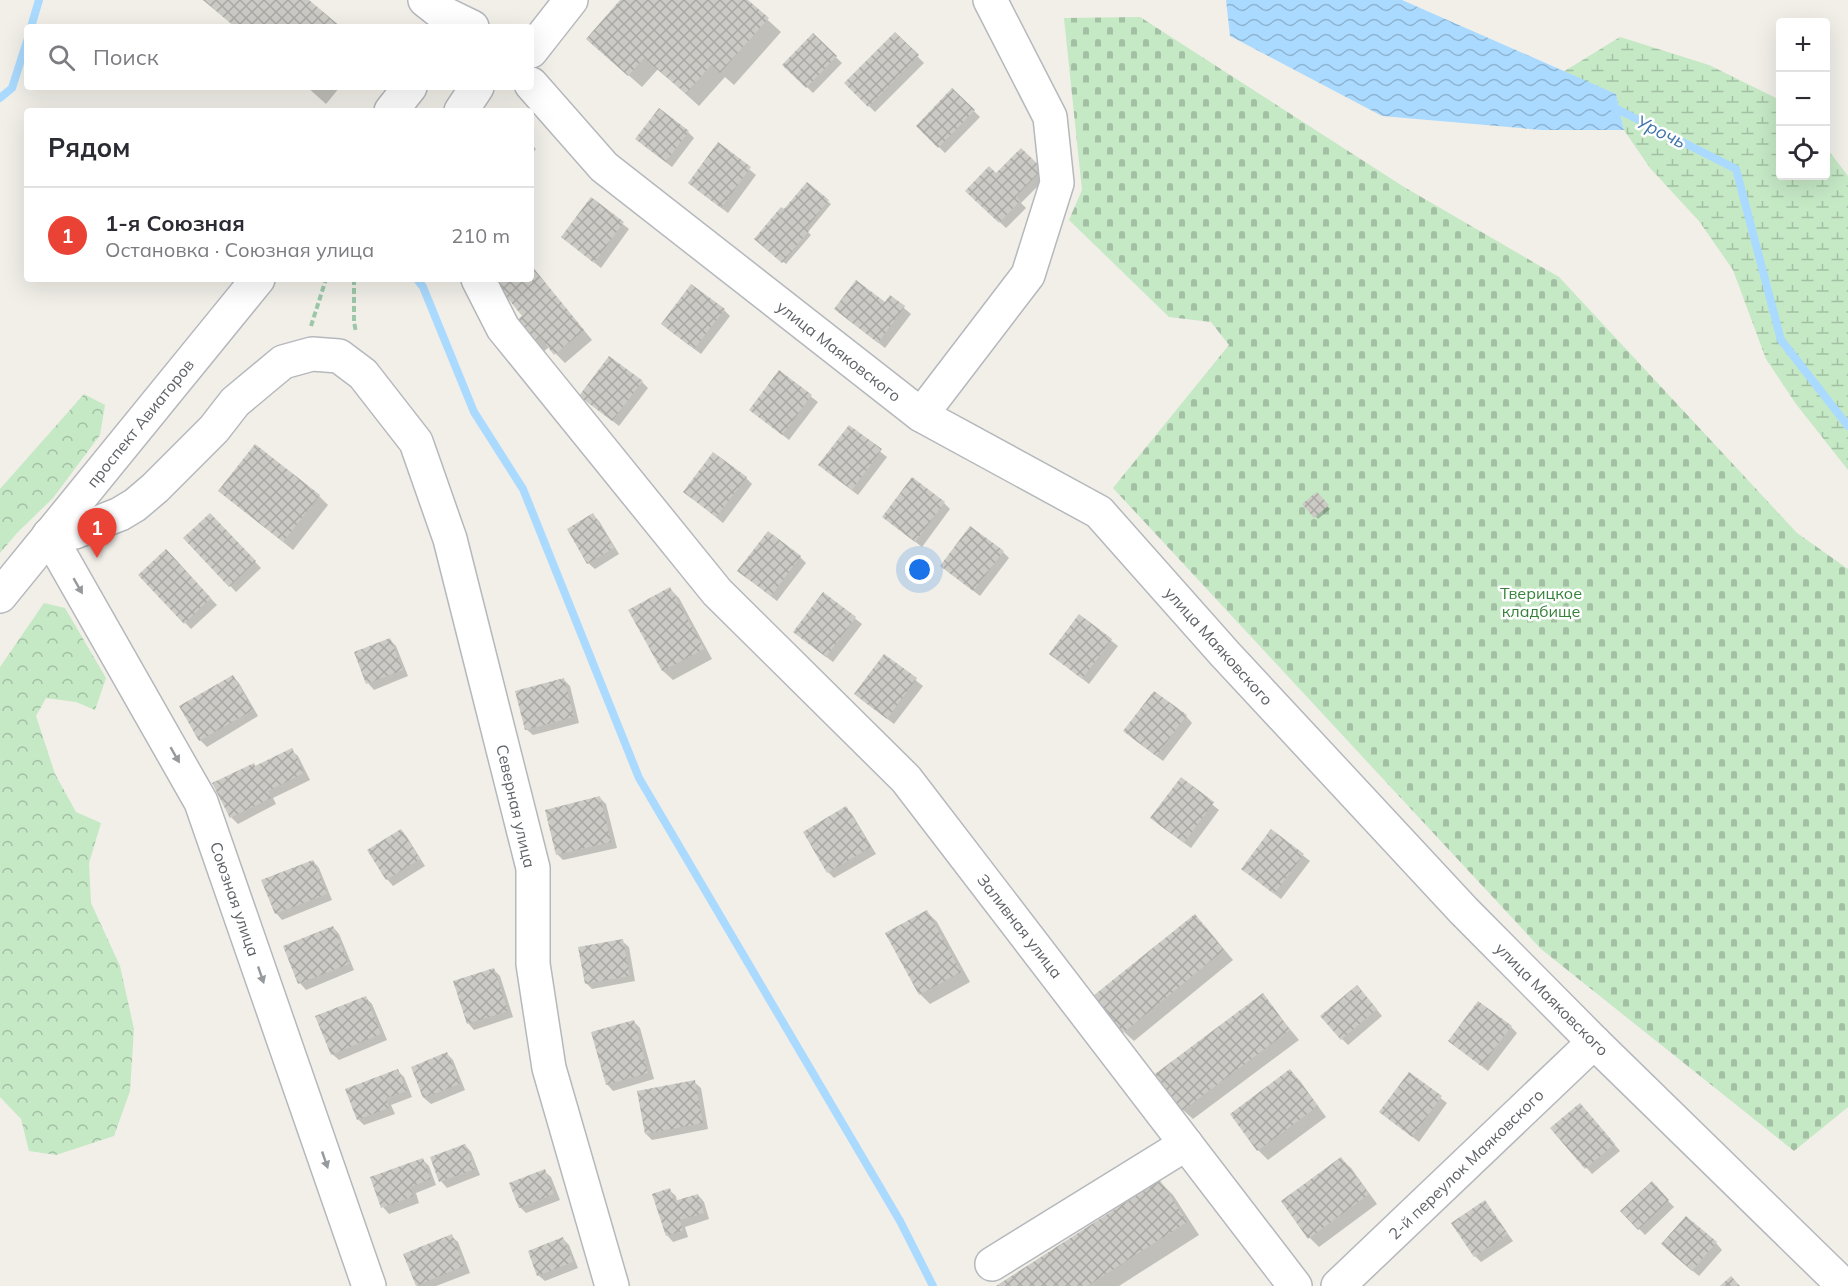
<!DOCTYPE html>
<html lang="ru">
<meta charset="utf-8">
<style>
:root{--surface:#fff;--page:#f2f2f3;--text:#2b2b33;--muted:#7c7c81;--line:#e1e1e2;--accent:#ea4335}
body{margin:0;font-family:Mulish,sans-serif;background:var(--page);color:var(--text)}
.controls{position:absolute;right:18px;top:18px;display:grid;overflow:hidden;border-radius:6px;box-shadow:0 6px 24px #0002}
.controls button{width:54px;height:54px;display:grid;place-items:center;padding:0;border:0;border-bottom:2px solid var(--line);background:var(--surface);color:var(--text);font:30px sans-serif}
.you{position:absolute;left:920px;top:570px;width:21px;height:21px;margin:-15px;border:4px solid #fff;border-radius:50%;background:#1a73e8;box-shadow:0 0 0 9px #1a73e833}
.badge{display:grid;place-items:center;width:39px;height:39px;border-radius:50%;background:var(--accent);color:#fff;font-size:20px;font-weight:700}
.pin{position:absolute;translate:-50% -50px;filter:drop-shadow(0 2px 3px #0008)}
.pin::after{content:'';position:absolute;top:32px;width:21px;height:18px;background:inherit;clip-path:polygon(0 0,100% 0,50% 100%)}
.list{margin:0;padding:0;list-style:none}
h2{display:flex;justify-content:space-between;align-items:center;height:78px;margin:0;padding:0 24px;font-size:26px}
h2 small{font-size:20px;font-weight:400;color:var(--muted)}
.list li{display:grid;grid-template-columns:39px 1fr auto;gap:18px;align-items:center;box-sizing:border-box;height:96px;padding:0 24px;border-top:2px solid var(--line)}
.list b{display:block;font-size:22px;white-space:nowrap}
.list p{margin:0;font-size:20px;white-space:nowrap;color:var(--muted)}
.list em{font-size:20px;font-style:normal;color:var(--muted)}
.icon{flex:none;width:33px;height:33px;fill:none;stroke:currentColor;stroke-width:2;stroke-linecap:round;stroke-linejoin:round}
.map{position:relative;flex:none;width:1848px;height:1286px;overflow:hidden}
.search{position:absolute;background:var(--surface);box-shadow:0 6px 24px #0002;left:24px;top:24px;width:510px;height:66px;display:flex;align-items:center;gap:15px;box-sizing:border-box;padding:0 21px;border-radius:6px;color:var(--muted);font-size:22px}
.panel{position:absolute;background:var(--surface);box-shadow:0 6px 24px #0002;left:24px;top:108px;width:510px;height:174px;border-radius:6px}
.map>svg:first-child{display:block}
.forest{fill:url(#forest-crowns)}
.wetland{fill:url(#wetland-marsh)}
.cemetery{fill:url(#cemetery-stones)}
.water{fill:url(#water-waves)}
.shadow{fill:#0003}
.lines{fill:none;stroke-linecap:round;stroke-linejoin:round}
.stream{stroke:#aadaff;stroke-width:8}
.building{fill:url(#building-cross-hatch)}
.minor-casing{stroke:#b5b8bc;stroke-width:36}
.path{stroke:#9cc7a9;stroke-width:4;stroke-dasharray:6 3;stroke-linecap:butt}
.minor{stroke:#fff;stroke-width:33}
.oneway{fill:#979a9d}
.labels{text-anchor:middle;stroke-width:5;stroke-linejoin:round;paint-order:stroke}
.street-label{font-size:16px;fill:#5f6368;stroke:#fff}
.park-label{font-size:16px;fill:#348238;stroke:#fff}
.water-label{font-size:18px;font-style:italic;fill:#4174aa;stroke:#fff}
</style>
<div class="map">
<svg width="1848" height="1286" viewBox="0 0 1848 1286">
<defs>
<pattern id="forest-crowns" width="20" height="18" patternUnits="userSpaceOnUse" patternTransform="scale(1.5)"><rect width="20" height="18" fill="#c5e8c5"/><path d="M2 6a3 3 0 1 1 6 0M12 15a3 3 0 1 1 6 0" fill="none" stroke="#a3c0a4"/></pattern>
<pattern id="wetland-marsh" width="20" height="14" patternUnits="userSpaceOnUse" patternTransform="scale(1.5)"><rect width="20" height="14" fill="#c5e8c5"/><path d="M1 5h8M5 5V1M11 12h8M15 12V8" fill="none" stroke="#a3c0a4"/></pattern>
<pattern id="cemetery-stones" width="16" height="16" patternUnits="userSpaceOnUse" patternTransform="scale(1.5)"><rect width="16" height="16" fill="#c5e8c5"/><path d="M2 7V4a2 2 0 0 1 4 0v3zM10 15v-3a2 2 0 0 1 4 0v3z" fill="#a3c0a4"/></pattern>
<pattern id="water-waves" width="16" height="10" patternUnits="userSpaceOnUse" patternTransform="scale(1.5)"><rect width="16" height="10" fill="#aadaff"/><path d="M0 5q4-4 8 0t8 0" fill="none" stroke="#8eb4d2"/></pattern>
<pattern id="building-cross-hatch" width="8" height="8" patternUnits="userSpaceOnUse" patternTransform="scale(1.5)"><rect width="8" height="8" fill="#cccac5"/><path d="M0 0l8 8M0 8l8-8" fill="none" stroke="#a9a8a4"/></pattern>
</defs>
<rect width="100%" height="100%" fill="#f1efe8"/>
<g class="forest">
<polygon points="84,394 105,405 100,435 53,498 17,533 0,553 0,489"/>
<polygon points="44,603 65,608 106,678 95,710 76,702 46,698 36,716 55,774 76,812 101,823 89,863 91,903 120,966 134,1029 130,1091 114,1136 56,1155 29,1151 21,1119 0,1097 0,667"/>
</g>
<polygon class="wetland" points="1620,37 1709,65 1780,100 1780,176 1826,176 1826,147 1848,176 1848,470 1796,404 1766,359 1733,270 1699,221 1650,168 1624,130 1616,94 1563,72"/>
<polygon class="cemetery" points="1140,17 1404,187 1559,277 1797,533 1848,569 1848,1107 1794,1151 1541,949 1113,488 1229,345 1211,322 1169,317 1069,220 1082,190 1064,18"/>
<polygon class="water" points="1226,0 1402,0 1616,94 1624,130 1542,130 1382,116 1230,36"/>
<g class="shadow">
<polygon points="622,0 746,0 781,32 734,85 725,77 699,106 658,69 642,87 601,51"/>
<polygon points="895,34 924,63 875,112 846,83"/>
<polygon points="813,36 842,63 813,93 784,65"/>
<polygon points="307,87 340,87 326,104"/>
<polygon points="952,90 980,117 945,153 918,126"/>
<polygon points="688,132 694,138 672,167 643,145"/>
<polygon points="531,144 536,149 531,155"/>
<polygon points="718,144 756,175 728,213 696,189"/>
<polygon points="1021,150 1048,176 1021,203 1026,208 1006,228 967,191 996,175"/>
<polygon points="807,184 831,204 808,232 811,235 786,264 758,241"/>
<polygon points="591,199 629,229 601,268 563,237"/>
<polygon points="531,266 592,340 565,363 549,347 541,354 531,344 524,316 499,279 531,279"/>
<polygon points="891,297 911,314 885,348 836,309 885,304"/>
<polygon points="724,310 730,316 701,354 669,330"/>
<polygon points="780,373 818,402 789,440 751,410"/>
<polygon points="642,382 648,388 619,426 581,396"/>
<polygon points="849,427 887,457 858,495 826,471"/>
<polygon points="746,478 752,484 723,523 685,492"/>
<polygon points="220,491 319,496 328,505 293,550"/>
<polygon points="1317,494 1330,509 1318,519 1304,504"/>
<polygon points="944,503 950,509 922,547 884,517"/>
<polygon points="210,515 261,568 236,592 185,538"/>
<polygon points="593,515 599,521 619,554 595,569 588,563"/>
<polygon points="166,552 217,605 191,629 140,575"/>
<polygon points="1003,552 1009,558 980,596 942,566"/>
<polygon points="800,557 806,563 777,601 746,577"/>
<polygon points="670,589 679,598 712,659 673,680 663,671 630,610"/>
<polygon points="824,594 862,624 833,662 801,638"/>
<polygon points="1080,616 1118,646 1089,684 1051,654"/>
<polygon points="390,640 396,646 408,676 374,690 368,683"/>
<polygon points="885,656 923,686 894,724 862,700"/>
<polygon points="232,676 239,683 258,716 207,747 200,740 181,707"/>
<polygon points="564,680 570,686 579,723 533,735 526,729"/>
<polygon points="1186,716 1192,723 1163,761 1131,737"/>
<polygon points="291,750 298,756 310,780 273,798 276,804 238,824 232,818 214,784 256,767"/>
<polygon points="1181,779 1219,810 1191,848 1158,824"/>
<polygon points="600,798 606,804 617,848 563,860 557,854"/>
<polygon points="846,808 852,814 876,854 834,878 828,872"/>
<polygon points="401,830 407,837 425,866 393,886 387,879 369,850"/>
<polygon points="1272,831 1310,861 1281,899 1243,869"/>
<polygon points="313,861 319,868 332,900 282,920 276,913"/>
<polygon points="927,912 937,922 970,982 930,1004 920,994 887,934"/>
<polygon points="1204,925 1233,960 1134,1041 1124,1032"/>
<polygon points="333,927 339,934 354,970 306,990 300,983 285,947"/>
<polygon points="622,941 629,947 635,981 592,989 586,983"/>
<polygon points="494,970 500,976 513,1017 474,1030 468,1023"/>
<polygon points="1363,993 1382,1016 1348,1045 1342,1039"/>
<polygon points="1262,995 1299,1040 1193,1119 1183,1110"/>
<polygon points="365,997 372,1004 387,1040 339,1060 332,1054"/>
<polygon points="634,1022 640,1028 654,1079 613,1091 607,1084"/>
<polygon points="1511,1027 1517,1033 1488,1071 1450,1041"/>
<polygon points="447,1054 453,1060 465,1090 431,1104 424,1098 412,1068"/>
<polygon points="398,1071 404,1077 412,1097 391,1105 395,1114 364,1125 358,1119"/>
<polygon points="1290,1071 1300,1081 1326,1117 1268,1160 1258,1150 1232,1114"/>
<polygon points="1409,1074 1447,1103 1419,1142 1381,1112"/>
<polygon points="694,1082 701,1088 708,1129 652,1140 646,1134"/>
<polygon points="1586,1111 1620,1151 1592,1174 1552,1128"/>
<polygon points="465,1145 471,1152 480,1175 447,1188 441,1181"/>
<polygon points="422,1159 429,1166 436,1185 416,1193 419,1203 389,1214 383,1207"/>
<polygon points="1341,1159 1351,1168 1377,1204 1319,1247 1310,1238"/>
<polygon points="544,1171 551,1177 560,1200 526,1213 520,1207"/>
<polygon points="1160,1182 1173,1195 1199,1235 1119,1286 999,1286"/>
<polygon points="1651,1183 1674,1207 1645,1235 1622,1211"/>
<polygon points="669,1190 676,1196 677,1202 698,1195 704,1202 709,1219 685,1227 688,1237 673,1242 667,1235"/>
<polygon points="1485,1202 1513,1241 1481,1262 1475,1256"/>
<polygon points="451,1236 458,1242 470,1273 436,1286 418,1286 417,1285"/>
<polygon points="563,1239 569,1245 578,1268 545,1281 538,1275"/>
<polygon points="1716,1243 1722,1250 1699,1276 1669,1251"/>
</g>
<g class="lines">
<g class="stream">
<polyline points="31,27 39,0"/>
<polyline points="0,98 12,88 27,41"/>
<polyline points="1611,106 1736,169 1781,340 1848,426"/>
<polyline points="417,279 423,287 474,412 523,489 639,778 900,1221 933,1286"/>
</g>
</g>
<g class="building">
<polygon points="203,0 309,0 341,27 235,27"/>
<polygon points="620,0 748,0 769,18 720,73 711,65 686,94 644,58 628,76 586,39"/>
<polygon points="895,32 919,55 868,107 844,83"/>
<polygon points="813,33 837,56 806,88 782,65"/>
<polygon points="952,88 975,110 938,148 916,126"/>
<polygon points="659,108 689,131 666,162 635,139"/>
<polygon points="718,142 751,167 721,208 688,183"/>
<polygon points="1021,148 1043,169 1016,196 1020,201 999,223 965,191 989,166 996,173"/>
<polygon points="807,182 829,200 806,228 809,231 782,263 754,239 781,207 784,209"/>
<polygon points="591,197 624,222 594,263 561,237"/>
<polygon points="531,265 584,330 554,355 540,337 530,345 512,324 522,316 494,281 496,279 531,279"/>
<polygon points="856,280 885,302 890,295 905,306 878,343 834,309"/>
<polygon points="691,284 725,309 694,349 661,324"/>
<polygon points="609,356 643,381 612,421 579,396"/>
<polygon points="779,370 812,395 782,435 749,410"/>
<polygon points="849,425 882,449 852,490 818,465"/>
<polygon points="255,444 320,495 283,542 218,491"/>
<polygon points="713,452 747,477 716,517 683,492"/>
<polygon points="912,477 945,502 915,542 882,517"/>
<polygon points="1317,492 1329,505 1314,518 1302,504"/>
<polygon points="210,513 256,561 229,587 183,538"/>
<polygon points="593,513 614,548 587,564 567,529"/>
<polygon points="970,526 1004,551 973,591 940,566"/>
<polygon points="768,531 801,556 771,596 737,571"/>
<polygon points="166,549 211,598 184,624 138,575"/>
<polygon points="670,587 704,649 662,671 628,610"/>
<polygon points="823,592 856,617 826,657 793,632"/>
<polygon points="1079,614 1112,639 1082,679 1049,654"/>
<polygon points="390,638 403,670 366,684 354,652"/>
<polygon points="884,654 917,678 887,719 854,694"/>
<polygon points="233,675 253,710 199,741 179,706"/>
<polygon points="564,678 574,717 525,730 515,691"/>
<polygon points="1154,691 1187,715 1156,756 1123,731"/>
<polygon points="292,748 304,773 268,791 271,798 230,818 212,783 254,763 255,766"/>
<polygon points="1181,777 1214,802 1184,843 1150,818"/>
<polygon points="600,796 611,842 556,855 545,810"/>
<polygon points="846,806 871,847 827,873 803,832"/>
<polygon points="401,829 420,859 386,880 367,850"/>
<polygon points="1271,829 1304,854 1274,894 1241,869"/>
<polygon points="313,860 327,894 275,914 261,880"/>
<polygon points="927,910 961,972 919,995 885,933"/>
<polygon points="1195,914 1224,950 1123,1033 1093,996"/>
<polygon points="333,926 349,964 298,984 283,946"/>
<polygon points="623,939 630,976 585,984 578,947"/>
<polygon points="494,968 508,1011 467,1024 453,981"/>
<polygon points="1357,985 1377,1009 1341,1040 1320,1016"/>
<polygon points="1263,993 1290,1030 1182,1111 1155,1074"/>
<polygon points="366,996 381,1034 331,1055 315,1016"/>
<polygon points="1478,1001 1512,1026 1481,1066 1448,1041"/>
<polygon points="634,1020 648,1073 606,1085 591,1032"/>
<polygon points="447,1052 460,1084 423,1098 411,1067"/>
<polygon points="398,1069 407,1091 386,1098 389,1108 357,1120 345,1089"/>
<polygon points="1290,1069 1318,1106 1257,1151 1230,1114"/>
<polygon points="1409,1072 1442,1096 1412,1137 1379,1112"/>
<polygon points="695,1080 703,1123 645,1134 637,1091"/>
<polygon points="1580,1103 1615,1144 1585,1169 1550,1128"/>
<polygon points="465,1144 475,1169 439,1182 430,1157"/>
<polygon points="1341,1157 1369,1194 1308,1239 1281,1201"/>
<polygon points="423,1158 431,1179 410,1187 414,1196 381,1208 370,1177"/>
<polygon points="545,1169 554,1194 519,1208 509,1183"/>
<polygon points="1160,1180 1187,1222 1087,1286 996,1286"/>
<polygon points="1652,1181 1669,1200 1638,1230 1620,1211"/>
<polygon points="670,1188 674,1201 698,1194 704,1213 680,1220 683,1231 666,1236 652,1194"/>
<polygon points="1485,1200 1508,1234 1474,1257 1451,1223"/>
<polygon points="1686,1216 1717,1242 1692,1271 1661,1244"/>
<polygon points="452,1234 464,1266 416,1286 403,1254"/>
<polygon points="563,1237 573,1262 537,1276 528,1251"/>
<polygon points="1731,1276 1740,1286 1720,1286"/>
</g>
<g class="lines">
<g class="minor-casing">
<g id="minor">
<polyline points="425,0 439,11 472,27"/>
<polyline points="531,51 571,0"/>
<polyline points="531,84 604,167 921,415 1099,512 1225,654 1464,911 1594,1042 1844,1286"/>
<polyline points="391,111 410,87"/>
<polyline points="461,111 477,87"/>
<polyline points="478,279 503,328 717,592 906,779 1295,1286"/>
<polyline points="921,415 1028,275 1057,183 1050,117 990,0"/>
<polyline points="49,535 75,532 120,514 135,505 155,488 214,429 235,402 283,362 312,354 339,356 363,374 416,442 450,539 533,868 533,964 549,1068 612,1286"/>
<polyline points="49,535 201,802 369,1286"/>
<polyline points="0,596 258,279"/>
<polyline points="992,1264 1186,1144"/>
<polyline points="1338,1286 1594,1042"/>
</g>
</g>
<g class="path">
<polyline points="354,279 354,322 356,332"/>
<polyline points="311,326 326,279"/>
</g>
<use href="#minor" class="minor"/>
</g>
<defs><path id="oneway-solid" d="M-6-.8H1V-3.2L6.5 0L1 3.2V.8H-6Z" transform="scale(1.5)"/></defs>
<g class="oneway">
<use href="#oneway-solid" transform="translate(78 586) rotate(60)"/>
<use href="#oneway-solid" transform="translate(175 755) rotate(60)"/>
<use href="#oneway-solid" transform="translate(261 975) rotate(71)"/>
<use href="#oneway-solid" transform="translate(325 1160) rotate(71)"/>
</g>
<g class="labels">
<g class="street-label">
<text transform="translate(839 351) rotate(38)" y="6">улица Маяковского</text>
<text transform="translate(140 423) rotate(-51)" y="6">проспект Авиаторов</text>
<text transform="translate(1219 646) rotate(48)" y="6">улица Маяковского</text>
<text transform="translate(516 806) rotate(77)" y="6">Северная улица</text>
<text transform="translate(235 899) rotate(71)" y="6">Союзная улица</text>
<text transform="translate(1020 926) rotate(52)" y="6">Заливная улица</text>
<text transform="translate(1552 999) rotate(45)" y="6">улица Маяковского</text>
<text transform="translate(1466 1164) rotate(-44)" y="6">2-й переулок Маяковского</text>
</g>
<g class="park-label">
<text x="1541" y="599">Тверицкое<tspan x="1541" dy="18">кладбище</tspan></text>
</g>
<g class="water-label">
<text transform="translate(1661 132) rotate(26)" y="6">Урочь</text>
</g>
</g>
</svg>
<div class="controls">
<button>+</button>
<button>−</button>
<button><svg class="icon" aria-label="locate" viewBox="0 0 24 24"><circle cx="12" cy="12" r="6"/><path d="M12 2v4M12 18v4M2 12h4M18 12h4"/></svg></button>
</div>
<div class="you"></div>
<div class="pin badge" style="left:97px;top:558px">1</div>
<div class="search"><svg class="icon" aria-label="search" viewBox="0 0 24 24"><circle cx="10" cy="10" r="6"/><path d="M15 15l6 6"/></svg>Поиск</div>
<section class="panel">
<h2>Рядом<small></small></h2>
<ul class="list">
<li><span class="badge">1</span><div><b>1-я Союзная</b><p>Остановка · Союзная улица</p></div><em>210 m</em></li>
</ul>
</section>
</div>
